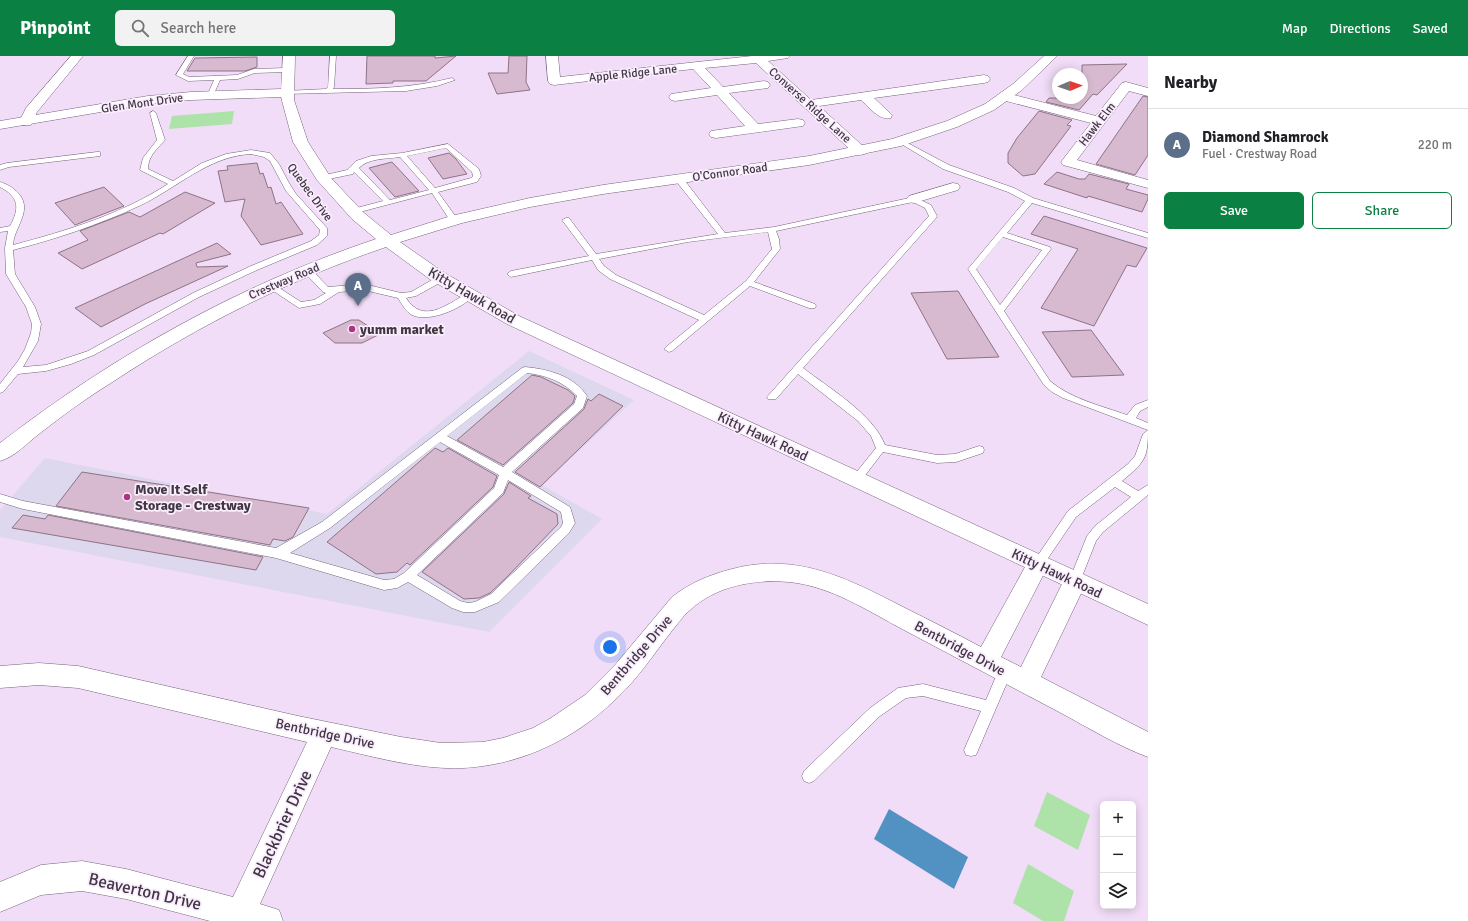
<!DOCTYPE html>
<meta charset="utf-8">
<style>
:root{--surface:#fff;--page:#f2f2f2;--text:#202124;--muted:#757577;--line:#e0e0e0;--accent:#0b8043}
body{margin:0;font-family:Signika,sans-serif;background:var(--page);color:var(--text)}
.controls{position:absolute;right:12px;bottom:12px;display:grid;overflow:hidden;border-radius:6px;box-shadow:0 2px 10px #0003}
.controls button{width:36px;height:36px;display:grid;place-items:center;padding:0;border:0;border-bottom:1px solid var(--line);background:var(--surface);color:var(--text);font:20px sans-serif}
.compass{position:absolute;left:1052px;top:12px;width:36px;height:36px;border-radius:50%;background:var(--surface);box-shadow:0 2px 10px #0003;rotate:88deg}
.you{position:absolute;left:610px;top:591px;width:14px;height:14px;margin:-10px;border:3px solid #fff;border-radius:50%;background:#1a73e8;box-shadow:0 0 0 6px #1a73e833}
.badge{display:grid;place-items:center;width:26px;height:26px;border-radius:50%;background:var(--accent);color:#fff;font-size:13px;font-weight:700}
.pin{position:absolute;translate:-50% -33px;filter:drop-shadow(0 1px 2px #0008)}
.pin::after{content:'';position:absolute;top:21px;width:14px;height:12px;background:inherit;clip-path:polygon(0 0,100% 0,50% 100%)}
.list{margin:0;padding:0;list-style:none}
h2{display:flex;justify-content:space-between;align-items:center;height:52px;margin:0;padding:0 16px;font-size:17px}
h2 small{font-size:13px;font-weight:400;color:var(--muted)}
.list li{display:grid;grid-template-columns:26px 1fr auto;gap:12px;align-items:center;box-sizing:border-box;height:72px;padding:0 16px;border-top:1px solid var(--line)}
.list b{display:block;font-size:15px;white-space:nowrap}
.list p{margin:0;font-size:13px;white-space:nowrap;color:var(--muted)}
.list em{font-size:13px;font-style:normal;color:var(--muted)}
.actions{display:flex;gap:8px;padding:12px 16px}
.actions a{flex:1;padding:9px 0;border:1px solid var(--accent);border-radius:6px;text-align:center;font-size:14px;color:var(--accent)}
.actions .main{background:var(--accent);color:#fff}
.icon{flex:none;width:22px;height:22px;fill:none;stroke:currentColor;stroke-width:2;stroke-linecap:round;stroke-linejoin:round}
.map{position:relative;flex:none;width:1148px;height:865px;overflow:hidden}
header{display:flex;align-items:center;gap:24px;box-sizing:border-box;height:56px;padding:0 20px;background:var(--accent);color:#fff}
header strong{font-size:19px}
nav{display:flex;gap:22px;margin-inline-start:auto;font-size:14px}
.search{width:280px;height:36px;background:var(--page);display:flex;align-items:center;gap:10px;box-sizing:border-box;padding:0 14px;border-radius:6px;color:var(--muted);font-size:15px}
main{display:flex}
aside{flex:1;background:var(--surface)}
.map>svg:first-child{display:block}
.commercial{fill:#ddd8ed}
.green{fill:#ade3a9}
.water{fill:#5292c2}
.building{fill:#d7bacf;stroke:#8e7387}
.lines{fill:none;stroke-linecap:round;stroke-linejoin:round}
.lane-casing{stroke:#75637a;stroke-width:1}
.street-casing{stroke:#75637a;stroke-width:1}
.secondary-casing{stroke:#75637a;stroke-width:1}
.lane{fill:#fff;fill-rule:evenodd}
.street{fill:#fff;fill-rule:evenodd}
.secondary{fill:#fff;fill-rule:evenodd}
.poi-dot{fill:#af3283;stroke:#faedfe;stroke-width:1.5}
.labels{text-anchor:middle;stroke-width:3.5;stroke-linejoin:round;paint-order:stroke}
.far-street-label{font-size:12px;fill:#403742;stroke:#faedfe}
.street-label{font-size:14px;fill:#403742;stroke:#faedfe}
.poi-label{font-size:14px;font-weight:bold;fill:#403742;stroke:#faedfe;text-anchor:start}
.near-street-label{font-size:17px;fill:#403742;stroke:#faedfe}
</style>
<header>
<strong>Pinpoint</strong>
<div class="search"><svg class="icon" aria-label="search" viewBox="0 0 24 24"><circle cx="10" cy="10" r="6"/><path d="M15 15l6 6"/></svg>Search here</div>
<nav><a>Map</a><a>Directions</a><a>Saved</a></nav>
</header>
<main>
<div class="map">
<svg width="1148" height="865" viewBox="0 0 1148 865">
<rect width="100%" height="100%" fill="#f2ddf8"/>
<polygon class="commercial" points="529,295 634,344 542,429 602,463 489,576 0,481 0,454 45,402 327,458"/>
<g class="green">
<polygon points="234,55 232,68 169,73 172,60"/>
<polygon points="1047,736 1090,759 1078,794 1034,770"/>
<polygon points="1028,808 1074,835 1064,865 1043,865 1013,847"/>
</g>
<polygon class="water" points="889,753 968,801 954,833 874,783"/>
<g class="building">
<polygon points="367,0 435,0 435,2 456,0 426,25 393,25 393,27 366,28"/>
<polygon points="509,0 527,0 526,26 530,34 497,38 488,17 508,17"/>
<polygon points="257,1 257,11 245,15 187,15 195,2"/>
<polygon points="1127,8 1097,39 1093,38 1079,54 1046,46 1049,42 1082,42 1082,9"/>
<polygon points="1143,40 1148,41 1148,99 1135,119 1096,108"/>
<polygon points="1039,55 1072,64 1067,69 1071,70 1035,118 1023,120 1008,107 1008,97 1017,82"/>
<polygon points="449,97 456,103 467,118 443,123 428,102"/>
<polygon points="392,106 406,121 419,135 395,141 369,112"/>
<polygon points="257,107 260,118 263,117 268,132 271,131 276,148 281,146 303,178 261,189 241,160 245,143 225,146 218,115 228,114 227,110"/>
<polygon points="1057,116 1079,123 1085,123 1089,118 1129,128 1126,133 1148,139 1148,143 1142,156 1088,140 1087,142 1044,128"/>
<polygon points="104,131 124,150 75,169 55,147"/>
<polygon points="185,136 215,147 163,178 160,177 82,213 58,197 88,184 80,175 129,156 140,161"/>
<polygon points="1044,160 1147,192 1136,211 1127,209 1094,270 1041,252 1078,193 1031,178"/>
<polygon points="217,187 231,198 196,207 197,211 228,210 145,248 101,271 75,252"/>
<polygon points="958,235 999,301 947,303 911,237"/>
<polygon points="351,264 359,264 380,278 362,287 335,287 323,277"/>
<polygon points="1091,274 1124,319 1072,321 1042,276"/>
<polygon points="532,319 541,321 568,334 575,340 573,347 503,409 457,384"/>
<polygon points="599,338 623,350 540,431 515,416 584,353 588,343 591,345"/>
<polygon points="435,392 443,396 448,392 497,420 493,431 410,509 407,507 397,516 376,518 327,486"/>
<polygon points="82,416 309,452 293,481 285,485 273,483 270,489 56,450"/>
<polygon points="509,426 531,440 528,442 557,458 558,468 507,521 490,537 479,542 464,543 422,516 504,438"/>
<polygon points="23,459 45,463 48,459 263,501 256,514 12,472"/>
</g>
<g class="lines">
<g class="lane-casing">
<g id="lane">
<polygon points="188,0 194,0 183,18 189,21 237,19 254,13 286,12 289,14 286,16 255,17 238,23 220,24 213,40 210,42 207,40 214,24 188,25 176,19"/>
<path d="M 330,0 L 336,0 L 334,31 L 333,33 C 374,33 412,32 452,22 L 455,24 L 437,30 L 406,35 L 284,38 L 284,36 L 286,35 L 326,33 L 328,31 Z"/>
<path d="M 153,55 L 156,57 L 165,84 C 157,93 148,100 148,113 L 173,125 L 202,107 L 226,98 L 251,94 L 270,97 L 279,108 L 289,127 L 296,138 L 327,172 L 327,180 L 317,189 L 257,214 L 199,241 L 94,299 L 71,308 L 46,315 L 18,318 L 3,336 L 0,337 L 0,328 L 18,305 L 25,293 L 31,277 L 32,268 L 26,251 L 6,218 L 5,192 L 8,175 L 0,176 L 0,172 L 10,170 C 20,152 19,141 0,131 L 0,126 C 7,128 14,132 19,138 C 33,155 14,171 13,189 C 66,175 122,158 168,128 L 140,114 L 143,102 L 157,84 L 150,57 ZM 251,98 L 264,101 L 270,105 L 286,135 L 320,174 L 319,179 L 311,185 L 251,210 L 193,237 L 88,295 L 46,309 L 23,311 L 38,285 L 41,268 L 35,251 L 15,218 L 13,194 C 56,183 98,169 139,150 C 176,133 208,100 251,98 Z"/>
<path d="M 900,83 L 949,109 L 1014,132 L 1033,142 L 1148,177 L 1148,182 L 1032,147 L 1007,177 L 1050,191 L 1051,193 L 1004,255 L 1050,325 C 1071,343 1102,350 1127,359 L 1135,349 L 1148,344 L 1148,351 L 1140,355 L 1136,362 L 1148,367 C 1148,400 1148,404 1122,425 L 1138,435 L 1148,429 L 1148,439 L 1103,476 L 1096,485 L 1079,528 L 1075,530 L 1071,528 L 1069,525 L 1087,480 L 1095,470 L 1131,441 L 1115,431 L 1076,461 L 1042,511 L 1038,513 L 1034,511 L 1032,508 L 1068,455 L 1128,408 L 1135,400 L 1143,378 L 1148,374 L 1063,342 L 1052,336 L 1044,329 L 968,213 L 1025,145 L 1008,136 L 943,113 L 898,86 L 898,84 ZM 1003,181 L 1042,194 L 1000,249 L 976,213 Z"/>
<path d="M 448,88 L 479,113 L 481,120 L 477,126 L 438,136 L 458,164 L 457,166 L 451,166 L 432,137 L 352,158 L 349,158 L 349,154 L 383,145 L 354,116 L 353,118 L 324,124 L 320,122 L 321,120 L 347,114 L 356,105 L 371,100 L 402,97 ZM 446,92 L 472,116 L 473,120 L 471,122 L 435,132 L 407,100 ZM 400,101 L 429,134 L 390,144 L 359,112 C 368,102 387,103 400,101 Z"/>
<polygon points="97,96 100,96 100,100 9,111 0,114 0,109 7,107"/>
<path d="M 676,121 L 682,121 L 725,177 L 774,171 L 914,141 L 931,149 L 937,160 L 936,162 L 803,312 C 829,332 873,358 885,389 L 937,399 L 955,398 L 979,390 L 983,391 L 984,394 L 983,397 L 956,406 L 937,407 L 883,396 L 860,426 L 852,426 L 851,423 L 876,392 L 871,380 L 858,365 L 798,318 L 776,343 L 768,343 L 767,341 L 929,160 L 925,152 L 913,146 L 776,175 L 779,183 L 780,193 L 754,226 L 815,248 L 816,250 L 815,252 L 809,252 L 750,230 L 672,295 L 669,296 L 664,293 L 666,291 L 699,264 L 610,223 L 598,214 L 592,204 L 511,221 L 507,218 L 511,215 L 589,200 L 562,164 L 566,162 L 569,162 L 596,198 L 718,178 L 676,125 ZM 768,176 L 772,193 L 746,225 L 704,259 L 616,219 L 604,210 L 599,203 L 688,186 Z"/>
<path d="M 307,211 L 310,212 L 328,231 L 364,228 L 401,237 L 411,236 L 437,221 L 443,221 L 444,223 L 443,225 L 416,240 L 406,242 C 423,268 445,250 466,238 L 469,237 L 473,240 C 462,253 428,267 412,259 C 405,255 402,248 398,242 L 364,234 L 339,236 L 320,248 L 299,252 L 266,230 L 270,227 L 273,228 L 301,246 L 314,244 L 326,237 L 323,236 L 304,216 L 303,214 Z"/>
<path d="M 525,311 C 548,313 574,320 587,340 L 583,352 L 512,416 L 570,451 L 575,467 L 569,477 L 499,546 L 475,556 L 463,556 L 452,552 L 408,526 L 397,532 L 384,534 L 276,502 L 23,453 L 0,446 L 0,438 L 23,445 L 276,492 L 322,466 L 522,312 ZM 527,317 C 546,319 564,326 577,340 L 574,348 L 503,411 L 447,380 ZM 440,386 L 499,419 L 494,432 L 404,517 L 394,523 L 384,524 L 290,497 L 330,472 ZM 508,424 L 561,456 L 563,467 L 561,471 L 491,538 L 475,546 L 468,547 L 460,545 L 417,519 L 503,437 Z"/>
<polygon points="1005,609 1010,611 1012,615 976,699 971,700 966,699 964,694 981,655 923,640 906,642 880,660 814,725 809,727 804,725 802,720 804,715 870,652 898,632 923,628 986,644 1000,611"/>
</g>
</g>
<g class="street-casing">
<g id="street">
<polygon points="71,0 83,0 37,56 31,69 21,69 19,66 26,52"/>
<path d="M 546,0 L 558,0 L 560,21 L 752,0 L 790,0 L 788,2 L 768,5 L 811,44 L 984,19 L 988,20 L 990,23 L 988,26 L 984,27 L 874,42 L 892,59 L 891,62 C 879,65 869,51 861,44 L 819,50 L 865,92 L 867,95 L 865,98 L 860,99 L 855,98 L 756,7 L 705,12 L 723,31 L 764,25 L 768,26 L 770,29 L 768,32 L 729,37 L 758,68 L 798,63 L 803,64 L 805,67 L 803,70 L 716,82 L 711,81 L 709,78 L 711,75 L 745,70 L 717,39 L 675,45 L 671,44 L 669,41 L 671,38 L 711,32 L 693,13 L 554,29 L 550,28 L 548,25 Z"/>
<polygon points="1126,26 1148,32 1148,40 1129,35 1077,104 1148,124 1148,132 1063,109 1061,106 1091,67 1002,44 1000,41 1002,38 1006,37 1096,60 1122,27"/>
<polygon points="953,127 958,128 960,131 958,134 914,147 909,146 907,143 909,140"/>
<path d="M 1038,499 L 1046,502 L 1049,508 L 1001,601 L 1021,611 L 1067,518 L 1075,516 L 1083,518 L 1087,525 L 1041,621 L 1148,676 L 1148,701 C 1118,690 1089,672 1061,657 C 1008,629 957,602 904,574 C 868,555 831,530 789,526 C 754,523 715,530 689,555 C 682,561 677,569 671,576 C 654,598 638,622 618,641 C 582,677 534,703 483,710 C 433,718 380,702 331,691 L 260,848 L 279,854 L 283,865 L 210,865 L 126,843 L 82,835 L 41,839 L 0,856 L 0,826 L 41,809 L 82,805 L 126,813 L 233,841 L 307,686 L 78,632 L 39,629 L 0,632 L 0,610 L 39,607 L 78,610 L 298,660 L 401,681 L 441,687 L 483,686 L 503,682 L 533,672 L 551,662 L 585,639 L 615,609 L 672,541 C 690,527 709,519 732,513 C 796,496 847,522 903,551 C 929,564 955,577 981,591 L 1030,502 Z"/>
</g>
</g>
<g class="secondary-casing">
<path id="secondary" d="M 283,0 L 295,0 L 294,44 L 308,86 L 331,122 L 363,156 L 391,179 L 451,160 L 530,142 L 603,129 L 809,100 L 892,83 L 947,65 L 985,48 L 1013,28 L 1044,0 L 1057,0 L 1022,34 L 994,54 L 957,71 L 901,90 L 809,109 L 603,138 L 530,151 L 462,167 L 400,186 L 443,216 L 519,260 L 1148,548 L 1148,569 L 507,268 L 431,224 L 386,191 C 289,224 199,269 114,325 C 88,341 63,359 39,378 C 27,387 15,401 0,405 L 0,387 C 114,299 239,229 376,183 L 352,163 L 317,124 L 293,86 L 281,41 L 191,44 L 148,48 L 0,73 L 0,65 L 148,40 L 191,36 L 281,33 Z"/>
</g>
<use href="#lane" class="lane"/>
<use href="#street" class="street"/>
<use href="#secondary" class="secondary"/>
</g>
<g class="poi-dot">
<circle cx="352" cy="273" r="4"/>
<circle cx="127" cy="441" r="4"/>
</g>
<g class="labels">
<g class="far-street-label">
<text transform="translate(633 17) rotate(-6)" y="4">Apple Ridge Lane</text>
<text transform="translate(142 47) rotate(-8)" y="4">Glen Mont Drive</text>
<text transform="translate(810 49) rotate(42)" y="4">Converse Ridge Lane</text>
<text transform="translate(1097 68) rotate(-52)" y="4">Hawk Elm</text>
<text transform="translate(730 116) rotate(-8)" y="4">O'Connor Road</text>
<text transform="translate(310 136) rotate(54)" y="4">Quebec Drive</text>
<text transform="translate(284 225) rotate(-23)" y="4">Crestway Road</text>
</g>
<g class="street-label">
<text transform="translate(472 239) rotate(30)" y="5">Kitty Hawk Road</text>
<text transform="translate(763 380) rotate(25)" y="5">Kitty Hawk Road</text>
<text transform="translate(1057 517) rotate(25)" y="5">Kitty Hawk Road</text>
<text transform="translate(960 592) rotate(28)" y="5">Bentbridge Drive</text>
<text transform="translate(636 599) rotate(-49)" y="5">Bentbridge Drive</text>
<text transform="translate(325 677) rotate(12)" y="5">Bentbridge Drive</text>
</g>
<g class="poi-label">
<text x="360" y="278">yumm market</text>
<text x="135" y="438">Move It Self<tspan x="135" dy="16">Storage - Crestway</tspan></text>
</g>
<g class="near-street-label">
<text transform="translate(282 768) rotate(-65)" y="6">Blackbrier Drive</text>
<text transform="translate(145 835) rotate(13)" y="6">Beaverton Drive</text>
</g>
</g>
</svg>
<div class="controls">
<button>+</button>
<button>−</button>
<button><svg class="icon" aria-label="layers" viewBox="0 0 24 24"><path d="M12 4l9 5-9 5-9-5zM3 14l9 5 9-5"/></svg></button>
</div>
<svg class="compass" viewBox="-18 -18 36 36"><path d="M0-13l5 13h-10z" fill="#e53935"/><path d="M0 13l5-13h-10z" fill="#757577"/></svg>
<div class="you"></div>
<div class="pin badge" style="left:358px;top:250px;background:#5c6f8a">A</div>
</div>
<aside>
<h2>Nearby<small></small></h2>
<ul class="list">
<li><span class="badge" style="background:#5c6f8a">A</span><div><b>Diamond Shamrock</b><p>Fuel · Crestway Road</p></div><em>220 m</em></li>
</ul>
<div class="actions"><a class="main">Save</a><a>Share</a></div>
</aside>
</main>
